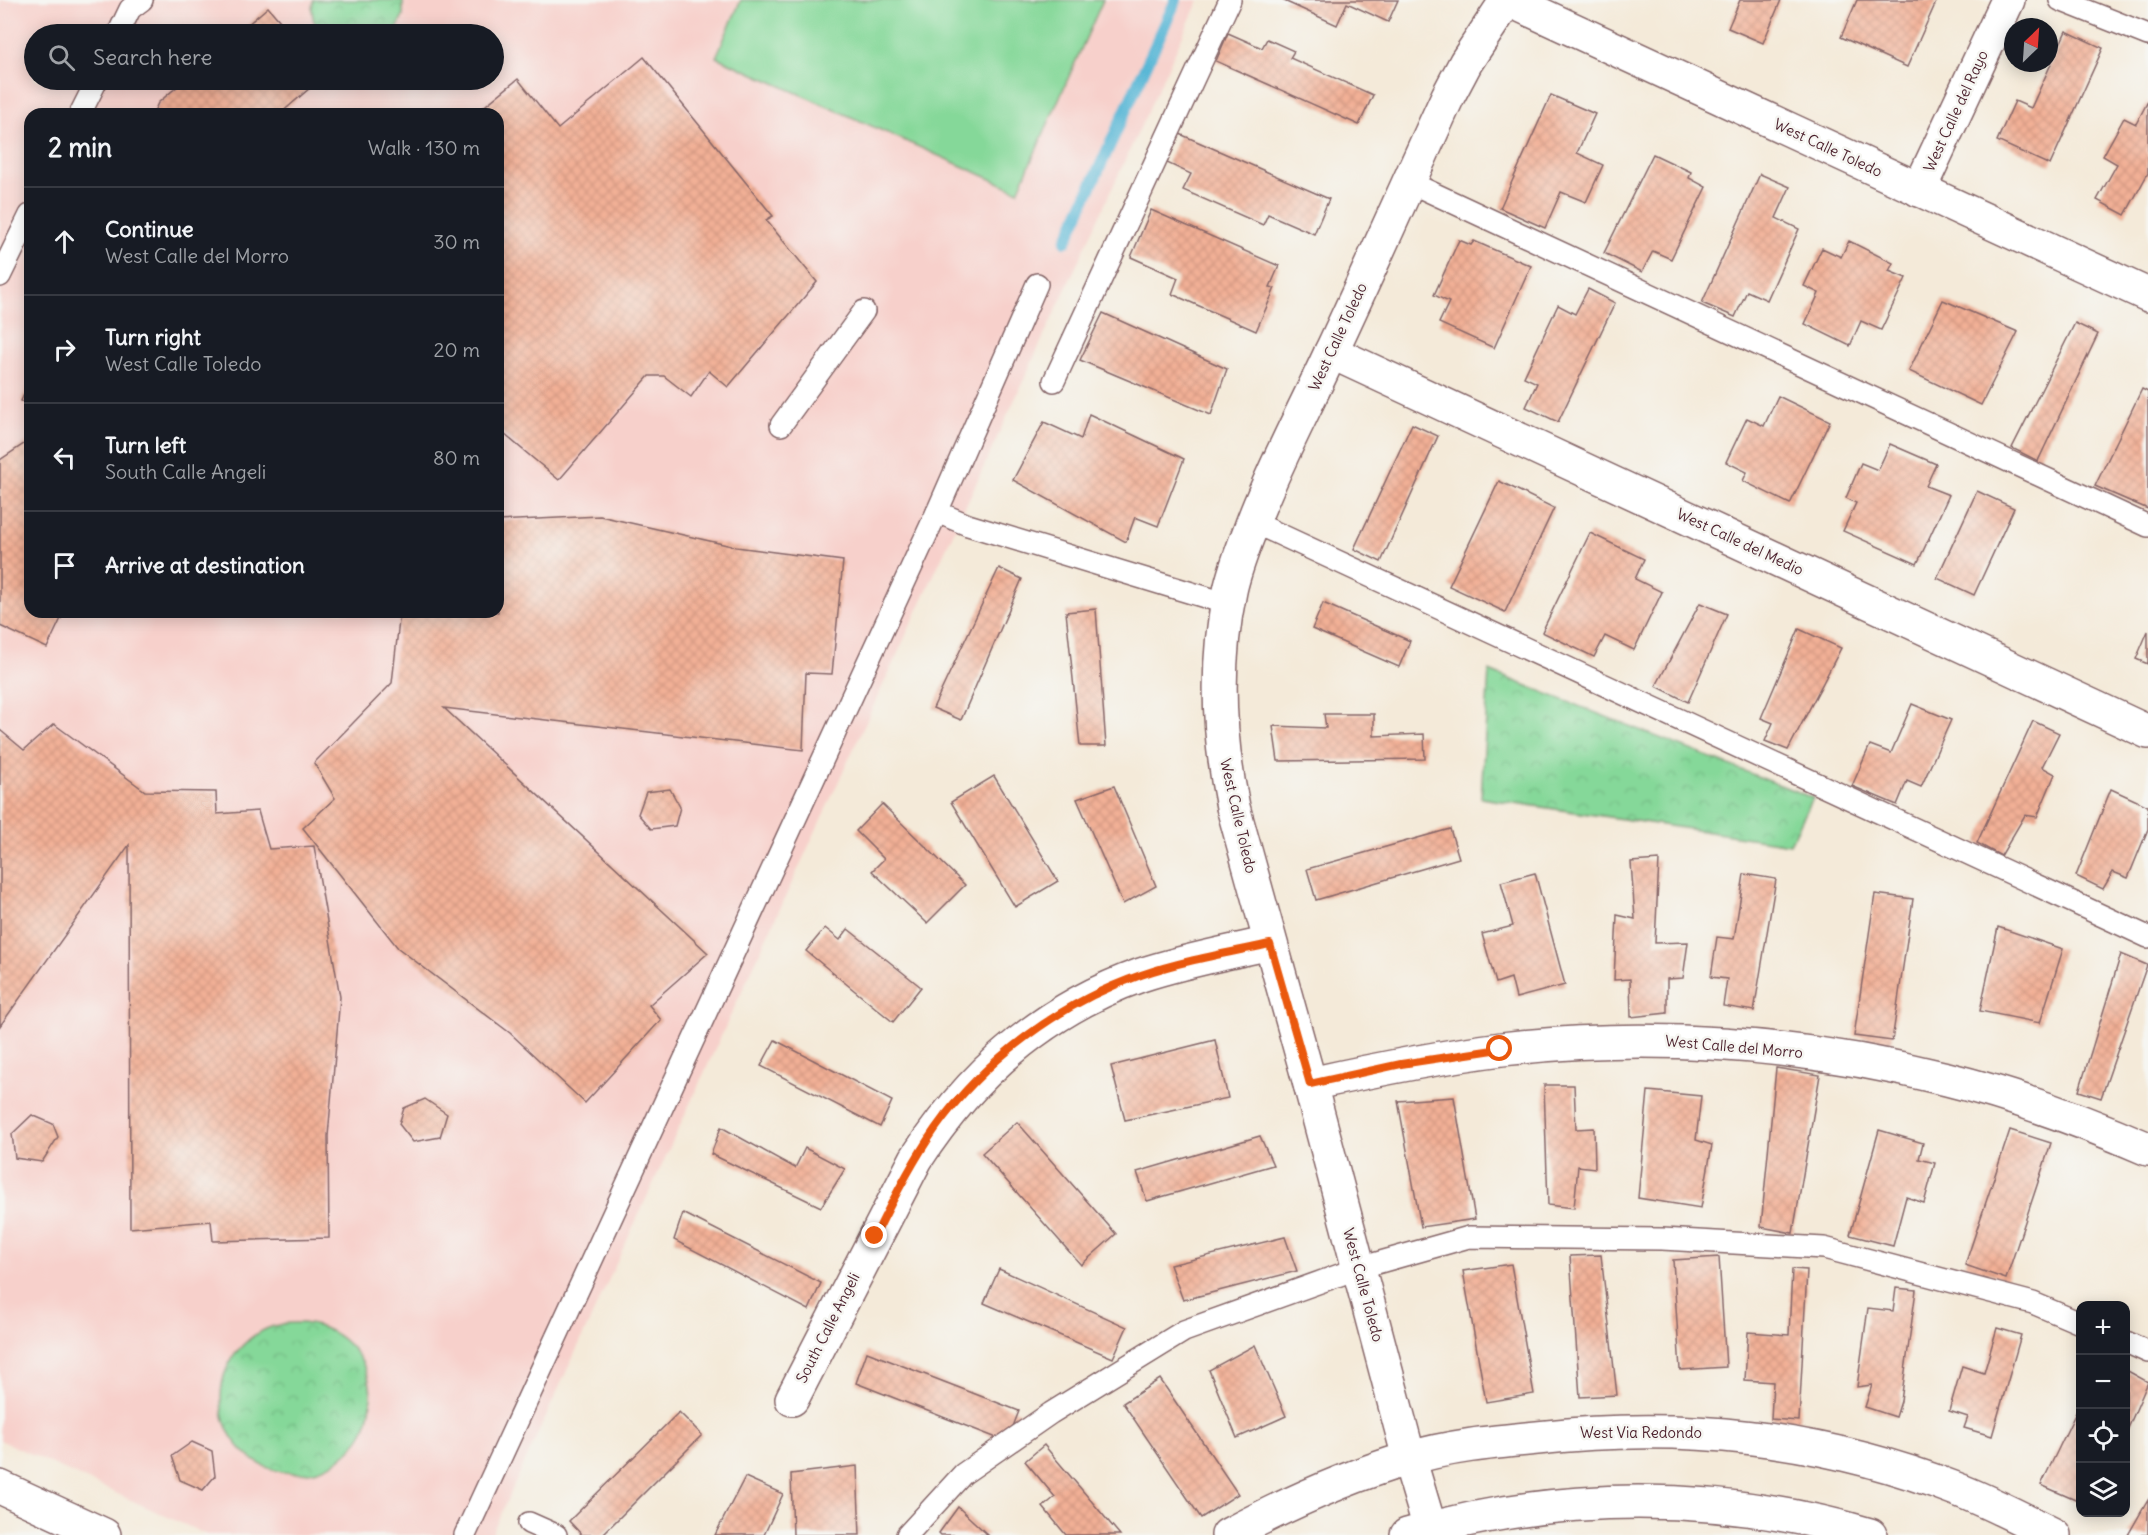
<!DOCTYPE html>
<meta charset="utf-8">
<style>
:root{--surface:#171b24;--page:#20242c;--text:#f1f3f6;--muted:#9ea1a6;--line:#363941}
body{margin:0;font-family:Delius,sans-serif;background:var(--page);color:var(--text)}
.controls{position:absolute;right:18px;bottom:18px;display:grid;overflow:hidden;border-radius:12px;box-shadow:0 3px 15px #0003}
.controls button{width:54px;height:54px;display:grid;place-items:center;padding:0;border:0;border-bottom:2px solid var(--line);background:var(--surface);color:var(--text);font:30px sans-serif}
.compass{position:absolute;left:2004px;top:18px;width:54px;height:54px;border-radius:50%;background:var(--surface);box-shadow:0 3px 15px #0003;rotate:25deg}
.stop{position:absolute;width:18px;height:18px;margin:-14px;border:4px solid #ea580c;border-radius:50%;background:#fff}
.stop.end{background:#ea580c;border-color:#fff;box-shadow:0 2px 6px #0008}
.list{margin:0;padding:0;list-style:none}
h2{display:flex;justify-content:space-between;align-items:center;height:78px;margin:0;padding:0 24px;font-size:26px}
h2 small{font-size:20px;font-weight:400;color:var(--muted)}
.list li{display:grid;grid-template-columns:39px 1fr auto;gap:18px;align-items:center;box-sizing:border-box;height:108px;padding:0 24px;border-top:2px solid var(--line)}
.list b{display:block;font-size:22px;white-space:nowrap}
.list p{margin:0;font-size:20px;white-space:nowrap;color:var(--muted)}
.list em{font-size:20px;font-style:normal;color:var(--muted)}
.icon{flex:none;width:33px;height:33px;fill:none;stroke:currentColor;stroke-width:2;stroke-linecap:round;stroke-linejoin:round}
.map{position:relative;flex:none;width:2148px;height:1535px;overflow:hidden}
.search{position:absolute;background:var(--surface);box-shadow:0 3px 15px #0003;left:24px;top:24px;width:480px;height:66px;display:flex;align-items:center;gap:15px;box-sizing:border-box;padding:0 21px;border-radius:33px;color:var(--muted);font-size:22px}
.panel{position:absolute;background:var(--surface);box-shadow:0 3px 15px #0003;left:24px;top:108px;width:480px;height:510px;border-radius:18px}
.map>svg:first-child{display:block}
.built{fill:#f7d0cb;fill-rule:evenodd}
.park{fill:url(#park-crowns);stroke:#687c62;stroke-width:1.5}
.pitch{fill:#85d899;stroke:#687c62;stroke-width:1.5}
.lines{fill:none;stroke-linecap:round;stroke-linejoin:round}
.stream{stroke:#57b6d5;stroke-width:12}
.building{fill:url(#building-cross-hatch)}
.service-casing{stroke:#866668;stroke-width:24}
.minor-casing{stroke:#866668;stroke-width:36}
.service{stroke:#fff;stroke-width:21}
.minor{stroke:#fff;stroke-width:33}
.route{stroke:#ea580c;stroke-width:8}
.labels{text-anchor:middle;stroke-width:5;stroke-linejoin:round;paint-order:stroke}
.street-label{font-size:15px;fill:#4a1f2b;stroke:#f6f6f2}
</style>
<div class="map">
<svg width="2148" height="1535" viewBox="0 0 2148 1535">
<defs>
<pattern id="park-crowns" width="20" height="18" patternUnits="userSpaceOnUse" patternTransform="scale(1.5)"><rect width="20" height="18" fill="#85d899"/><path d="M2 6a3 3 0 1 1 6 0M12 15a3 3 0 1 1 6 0" fill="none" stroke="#74b984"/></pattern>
<pattern id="building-cross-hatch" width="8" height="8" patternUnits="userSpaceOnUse" patternTransform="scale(1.5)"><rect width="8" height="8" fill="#f2b096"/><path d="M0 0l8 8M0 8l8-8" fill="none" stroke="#d19781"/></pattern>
</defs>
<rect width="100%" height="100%" fill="#f6f6f2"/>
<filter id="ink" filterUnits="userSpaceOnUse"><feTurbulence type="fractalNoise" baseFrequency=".0167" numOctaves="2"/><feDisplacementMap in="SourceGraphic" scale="12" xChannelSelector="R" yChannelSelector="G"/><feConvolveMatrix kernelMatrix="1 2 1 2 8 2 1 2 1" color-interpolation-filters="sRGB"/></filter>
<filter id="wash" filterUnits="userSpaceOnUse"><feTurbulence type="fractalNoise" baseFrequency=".008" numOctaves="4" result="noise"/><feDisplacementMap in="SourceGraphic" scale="24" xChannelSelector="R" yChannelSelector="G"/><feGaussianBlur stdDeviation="1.35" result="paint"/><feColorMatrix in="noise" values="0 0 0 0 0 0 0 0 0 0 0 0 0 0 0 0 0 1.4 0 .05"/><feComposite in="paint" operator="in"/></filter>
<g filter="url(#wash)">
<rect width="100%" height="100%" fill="#f4ead9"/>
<path class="built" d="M 0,0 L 1199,0 L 491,1535 L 207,1535 L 0,1440 ZM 34,34 L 494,34 L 494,80 L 34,80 ZM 30,114 L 498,114 L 498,612 L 30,612 Z"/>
<g class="park">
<path d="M 313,0 L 403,0 L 403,16 L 395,34 L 320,34 C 313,23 310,13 313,0 Z"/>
<polygon points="1489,671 1813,798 1790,844 1481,798"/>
<circle cx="296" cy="1398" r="75"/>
</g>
<polygon class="pitch" points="741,0 1103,0 1018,191 716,57"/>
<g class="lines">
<polyline class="stream" points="1066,241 1176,0"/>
</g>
<g id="blocks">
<g class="building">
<polygon points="1282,0 1398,0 1388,22 1347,3 1337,25"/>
<polygon points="1740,0 1781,0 1763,43 1728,28"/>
<polygon points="1857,0 1937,0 1907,67 1841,37"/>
<polygon points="268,7 291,34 237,34"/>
<polygon points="2066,31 2103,48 2050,165 1997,141 2015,101 2031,108"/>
<polygon points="1228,33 1262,48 1267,39 1294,51 1290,58 1373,95 1359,125 1216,61"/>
<polygon points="644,57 773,216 766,220 817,282 728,387 709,371 691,397 664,376 649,376 559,480 498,429 498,114 475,114 518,79 558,129"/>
<polygon points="185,80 319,80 280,114 153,114 158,103"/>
<polygon points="1551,95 1595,114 1577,153 1603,165 1586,202 1561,192 1545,228 1500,208"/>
<polygon points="2148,101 2148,173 2125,215 2097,200 2117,164 2103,156 2124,118 2136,124"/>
<polygon points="1180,134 1329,199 1314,234 1268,214 1263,225 1183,190 1191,174 1167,163"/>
<polygon points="1653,154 1691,172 1689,178 1706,187 1671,259 1653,251 1642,272 1604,253"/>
<polygon points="1760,174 1790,187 1776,218 1799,229 1767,300 1747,291 1735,317 1702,303"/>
<polygon points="1151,210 1279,266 1270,287 1275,288 1256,331 1172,294 1178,278 1131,257"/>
<polygon points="1459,240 1471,245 1474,241 1531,266 1494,348 1439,323 1449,302 1434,295"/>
<polygon points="1849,241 1893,263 1889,271 1906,278 1881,330 1861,321 1850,346 1805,324 1819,293 1804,286 1822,248 1841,257"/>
<polygon points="1588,289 1615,303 1558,422 1526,407 1537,383 1524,377 1558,305 1575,314"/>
<polygon points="1943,300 2018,332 1981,405 1909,371"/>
<polygon points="1103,313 1227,369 1211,415 1080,360"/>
<polygon points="2075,323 2098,334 2038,461 2012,448"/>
<polygon points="30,382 30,405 21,401"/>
<polygon points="2142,389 2148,392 2148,509 2095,486"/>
<polygon points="1778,396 1830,421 1790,504 1743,481 1747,472 1726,462 1747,418 1764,426"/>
<polygon points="1089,414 1184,459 1158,526 1135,517 1126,542 1013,480 1044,422 1081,439"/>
<polygon points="1412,424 1438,436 1381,562 1354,549"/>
<polygon points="30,440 30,612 64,612 47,648 0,626 0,460"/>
<polygon points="1890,444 1936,464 1926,486 1949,495 1917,564 1843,531 1856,503 1846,498 1861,463 1878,470"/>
<polygon points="1499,481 1554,508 1505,612 1449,586"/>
<polygon points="1977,491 2014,508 1974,595 1937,578"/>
<polygon points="600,516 736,547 843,561 832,674 806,673 803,750 444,708 708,953 649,1005 661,1020 585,1103 510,1033 398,948 303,828 335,798 314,763 392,683 400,612 498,612 498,521"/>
<polygon points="1590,533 1644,559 1635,579 1662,592 1634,650 1605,636 1594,657 1542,632"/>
<polygon points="999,568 1022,579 961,720 933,708"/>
<polygon points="1323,603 1410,641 1399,667 1312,629"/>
<polygon points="1700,603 1727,614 1688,702 1656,686"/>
<polygon points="1096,609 1106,746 1080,746 1066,612"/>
<polygon points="1799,629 1841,648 1788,750 1765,741 1773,723 1761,718"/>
<polygon points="2148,631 2148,664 2136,659"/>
<polygon points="1912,704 1951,720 1921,787 1907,781 1897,805 1852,786 1870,745 1891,753"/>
<polygon points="1324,714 1374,714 1374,736 1424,734 1425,759 1278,761 1273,726 1326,728"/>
<polygon points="2033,721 2059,733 2042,767 2055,774 2037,817 2025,815 2001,856 1977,843"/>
<polygon points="54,724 145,791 216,792 217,814 258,811 269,849 314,846 340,997 328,1136 329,1238 213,1241 211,1221 130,1228 129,845 0,1026 0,730 24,750"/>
<polygon points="994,776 1058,881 1015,907 951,802"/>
<polygon points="1114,786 1156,886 1123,904 1077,799"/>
<polygon points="670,789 680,807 675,826 651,829 638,814 646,792"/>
<polygon points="2111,789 2148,806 2148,829 2128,878 2113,872 2103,889 2076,876"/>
<polygon points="882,804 965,885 927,923 872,871 884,859 856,831"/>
<polygon points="1450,829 1459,858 1316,900 1307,869"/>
<polygon points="1659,860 1655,943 1688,942 1683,978 1667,979 1667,1013 1631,1017 1630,979 1614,980 1617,915 1635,919 1631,862"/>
<polygon points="1535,873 1565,985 1516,998 1511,978 1496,983 1482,934 1513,926 1501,882"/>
<polygon points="1744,874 1776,879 1754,1011 1723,1006 1727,979 1711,977 1717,937 1734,939"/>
<polygon points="1875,894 1913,899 1892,1041 1854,1036"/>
<polygon points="1998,927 2063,949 2040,1023 1980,1011"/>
<polygon points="825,928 840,940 848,929 921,987 893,1022 806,951"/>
<polygon points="2121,954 2147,965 2101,1098 2079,1091"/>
<polygon points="775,1040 892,1101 880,1127 761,1066"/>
<polygon points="1215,1040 1228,1098 1125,1120 1111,1066"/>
<polygon points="1776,1068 1820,1075 1793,1233 1761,1227"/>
<polygon points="1544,1085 1574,1085 1576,1129 1594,1128 1595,1168 1578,1166 1574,1208 1548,1205"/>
<polygon points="1648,1091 1701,1096 1696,1140 1712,1145 1701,1208 1638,1198"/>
<polygon points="1454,1097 1475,1219 1421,1227 1398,1101"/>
<polygon points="425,1099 447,1114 440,1137 413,1142 399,1124 404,1108"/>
<polygon points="32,1115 53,1124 58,1137 42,1162 15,1158 12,1134"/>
<polygon points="1017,1122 1116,1234 1081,1265 982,1153"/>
<polygon points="721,1127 795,1168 805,1148 845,1169 821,1207 711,1154"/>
<polygon points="1879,1130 1923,1143 1919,1159 1935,1163 1924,1203 1906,1197 1893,1246 1850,1235"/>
<polygon points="2010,1130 2051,1143 2006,1279 1965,1265"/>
<polygon points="1260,1136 1273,1165 1147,1201 1137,1172"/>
<polygon points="683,1213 821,1283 809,1310 674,1240"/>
<polygon points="1285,1237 1297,1271 1183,1300 1170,1265"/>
<polygon points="1601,1255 1617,1395 1580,1397 1570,1256"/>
<polygon points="1719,1257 1726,1367 1680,1370 1673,1260"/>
<polygon points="1511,1264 1534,1394 1486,1402 1463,1271"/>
<polygon points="999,1269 1127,1327 1113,1358 984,1303"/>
<polygon points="1792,1269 1807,1270 1799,1421 1771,1419 1773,1382 1745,1380 1748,1332 1789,1335"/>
<polygon points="1896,1288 1916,1290 1901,1401 1896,1417 1865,1407 1872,1385 1857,1387 1868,1308 1893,1311"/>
<polygon points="1997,1328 2021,1335 1992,1436 1964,1428 1968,1417 1949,1411 1962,1366 1984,1373"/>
<polygon points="1255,1345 1286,1416 1237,1438 1209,1370"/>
<polygon points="867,1352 1019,1411 1007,1442 856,1383"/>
<polygon points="2126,1370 2148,1382 2126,1433"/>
<polygon points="1160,1379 1238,1494 1201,1518 1123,1403"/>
<polygon points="2080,1404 2080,1502 2041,1485"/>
<polygon points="679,1412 702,1435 602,1535 582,1535 569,1521"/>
<polygon points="192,1442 212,1451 215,1476 203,1490 180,1480 172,1456"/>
<polygon points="1044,1445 1120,1535 1066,1535 1043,1507 1055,1497 1025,1461"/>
<polygon points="857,1466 860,1535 793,1535 791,1474"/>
<polygon points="745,1477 783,1494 764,1535 715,1535"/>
<polygon points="2148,1500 2148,1535 2128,1535"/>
<polygon points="958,1507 988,1535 941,1535 939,1533"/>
</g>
</g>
</g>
<g filter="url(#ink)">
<use href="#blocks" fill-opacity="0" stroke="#866668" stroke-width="1.5"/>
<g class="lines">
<g class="service-casing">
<g id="service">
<polyline points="2060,0 2148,35"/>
<polyline points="118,34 130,9 142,0"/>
<polyline points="80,114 97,80"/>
<polyline points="1409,182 2148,526"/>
<polyline points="0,276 30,215"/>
<polyline points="1054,381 1230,0"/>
<polyline points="781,425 864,311"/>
<polyline points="937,512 1037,284"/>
<polyline points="1253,522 2148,937"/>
<polyline points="2126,1342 2148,1352"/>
<polyline points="529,1523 556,1535"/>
<polyline points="465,1535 937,512 968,525 1228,604"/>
<polyline points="907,1535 963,1474 1051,1413 1184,1331 1359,1268 1469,1237 1662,1239 1824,1248 2033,1303 2080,1323"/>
</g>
</g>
<g class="minor-casing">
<g id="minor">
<polyline points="1509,0 2148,295"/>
<polyline points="1919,190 2008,0"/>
<polyline points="1331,352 2148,732"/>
<path d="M 1310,1084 C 1374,1070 1437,1057 1502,1049 C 1650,1032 1802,1043 1947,1079 C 2016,1096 2083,1121 2148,1149"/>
<path d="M 792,1399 L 916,1159 C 971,1074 1045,1009 1141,975 C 1183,961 1227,953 1270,943"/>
<polyline points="0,1487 104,1535"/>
<path d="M 1228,1535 C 1285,1505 1345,1477 1407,1459 C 1449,1446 1494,1442 1537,1438 C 1682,1422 1819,1436 1956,1489 C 1990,1502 2022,1519 2054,1535"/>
<path d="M 1407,1535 C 1556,1491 1721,1491 1870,1535"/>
<path d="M 1432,1535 L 1409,1458 L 1310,1084 L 1233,807 C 1218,735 1215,662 1230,591 C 1235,567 1245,544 1253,522 C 1275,464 1305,409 1331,352 C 1371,267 1409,181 1448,96 L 1466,62 L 1507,0"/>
</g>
</g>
<use href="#service" class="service"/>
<use href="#minor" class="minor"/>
</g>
</g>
<g class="lines" filter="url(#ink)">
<path class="route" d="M 875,1236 C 893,1199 912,1162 935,1129 C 985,1059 1060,1003 1141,975 C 1182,961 1227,953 1270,944 L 1310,1084 L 1401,1064 L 1500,1049"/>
</g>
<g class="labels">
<g class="street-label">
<text transform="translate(1956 111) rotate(-65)" y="5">West Calle del Rayo</text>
<text transform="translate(1828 148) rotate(25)" y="5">West Calle Toledo</text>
<text transform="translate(1338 337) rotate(-65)" y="5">West Calle Toledo</text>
<text transform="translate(1740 542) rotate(25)" y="5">West Calle del Medio</text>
<text transform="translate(1238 816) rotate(77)" y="5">West Calle Toledo</text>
<text transform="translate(1734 1047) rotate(5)" y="5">West Calle del Morro</text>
<text transform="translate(1363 1285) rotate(75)" y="5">West Calle Toledo</text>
<text transform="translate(828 1328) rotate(-63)" y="5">South Calle Angeli</text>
<text x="1641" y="1438">West Via Redondo</text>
</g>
</g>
</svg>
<div class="controls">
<button>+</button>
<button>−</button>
<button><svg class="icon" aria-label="locate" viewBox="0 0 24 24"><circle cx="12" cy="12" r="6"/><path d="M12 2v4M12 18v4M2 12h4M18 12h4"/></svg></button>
<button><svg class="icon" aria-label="layers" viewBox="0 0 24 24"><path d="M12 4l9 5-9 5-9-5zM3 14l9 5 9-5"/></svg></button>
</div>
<svg class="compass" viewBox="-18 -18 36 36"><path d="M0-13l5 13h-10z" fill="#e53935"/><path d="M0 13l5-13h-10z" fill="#9ea1a6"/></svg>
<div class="stop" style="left:1500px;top:1049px"></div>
<div class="stop end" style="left:875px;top:1236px"></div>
<div class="search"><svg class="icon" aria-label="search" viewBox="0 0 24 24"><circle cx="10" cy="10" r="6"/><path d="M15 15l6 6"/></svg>Search here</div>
<section class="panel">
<h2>2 min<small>Walk · 130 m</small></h2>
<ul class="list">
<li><svg class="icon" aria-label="ahead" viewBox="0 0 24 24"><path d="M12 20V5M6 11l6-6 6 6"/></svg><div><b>Continue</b><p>West Calle del Morro</p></div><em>30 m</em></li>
<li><svg class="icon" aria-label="right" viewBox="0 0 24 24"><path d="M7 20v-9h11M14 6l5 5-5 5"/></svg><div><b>Turn right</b><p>West Calle Toledo</p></div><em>20 m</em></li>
<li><svg class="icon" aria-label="left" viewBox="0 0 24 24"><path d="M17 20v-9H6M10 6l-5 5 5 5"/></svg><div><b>Turn left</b><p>South Calle Angeli</p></div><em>80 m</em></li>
<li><svg class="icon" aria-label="arrive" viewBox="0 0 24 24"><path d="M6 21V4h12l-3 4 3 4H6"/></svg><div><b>Arrive at destination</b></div></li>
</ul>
</section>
</div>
